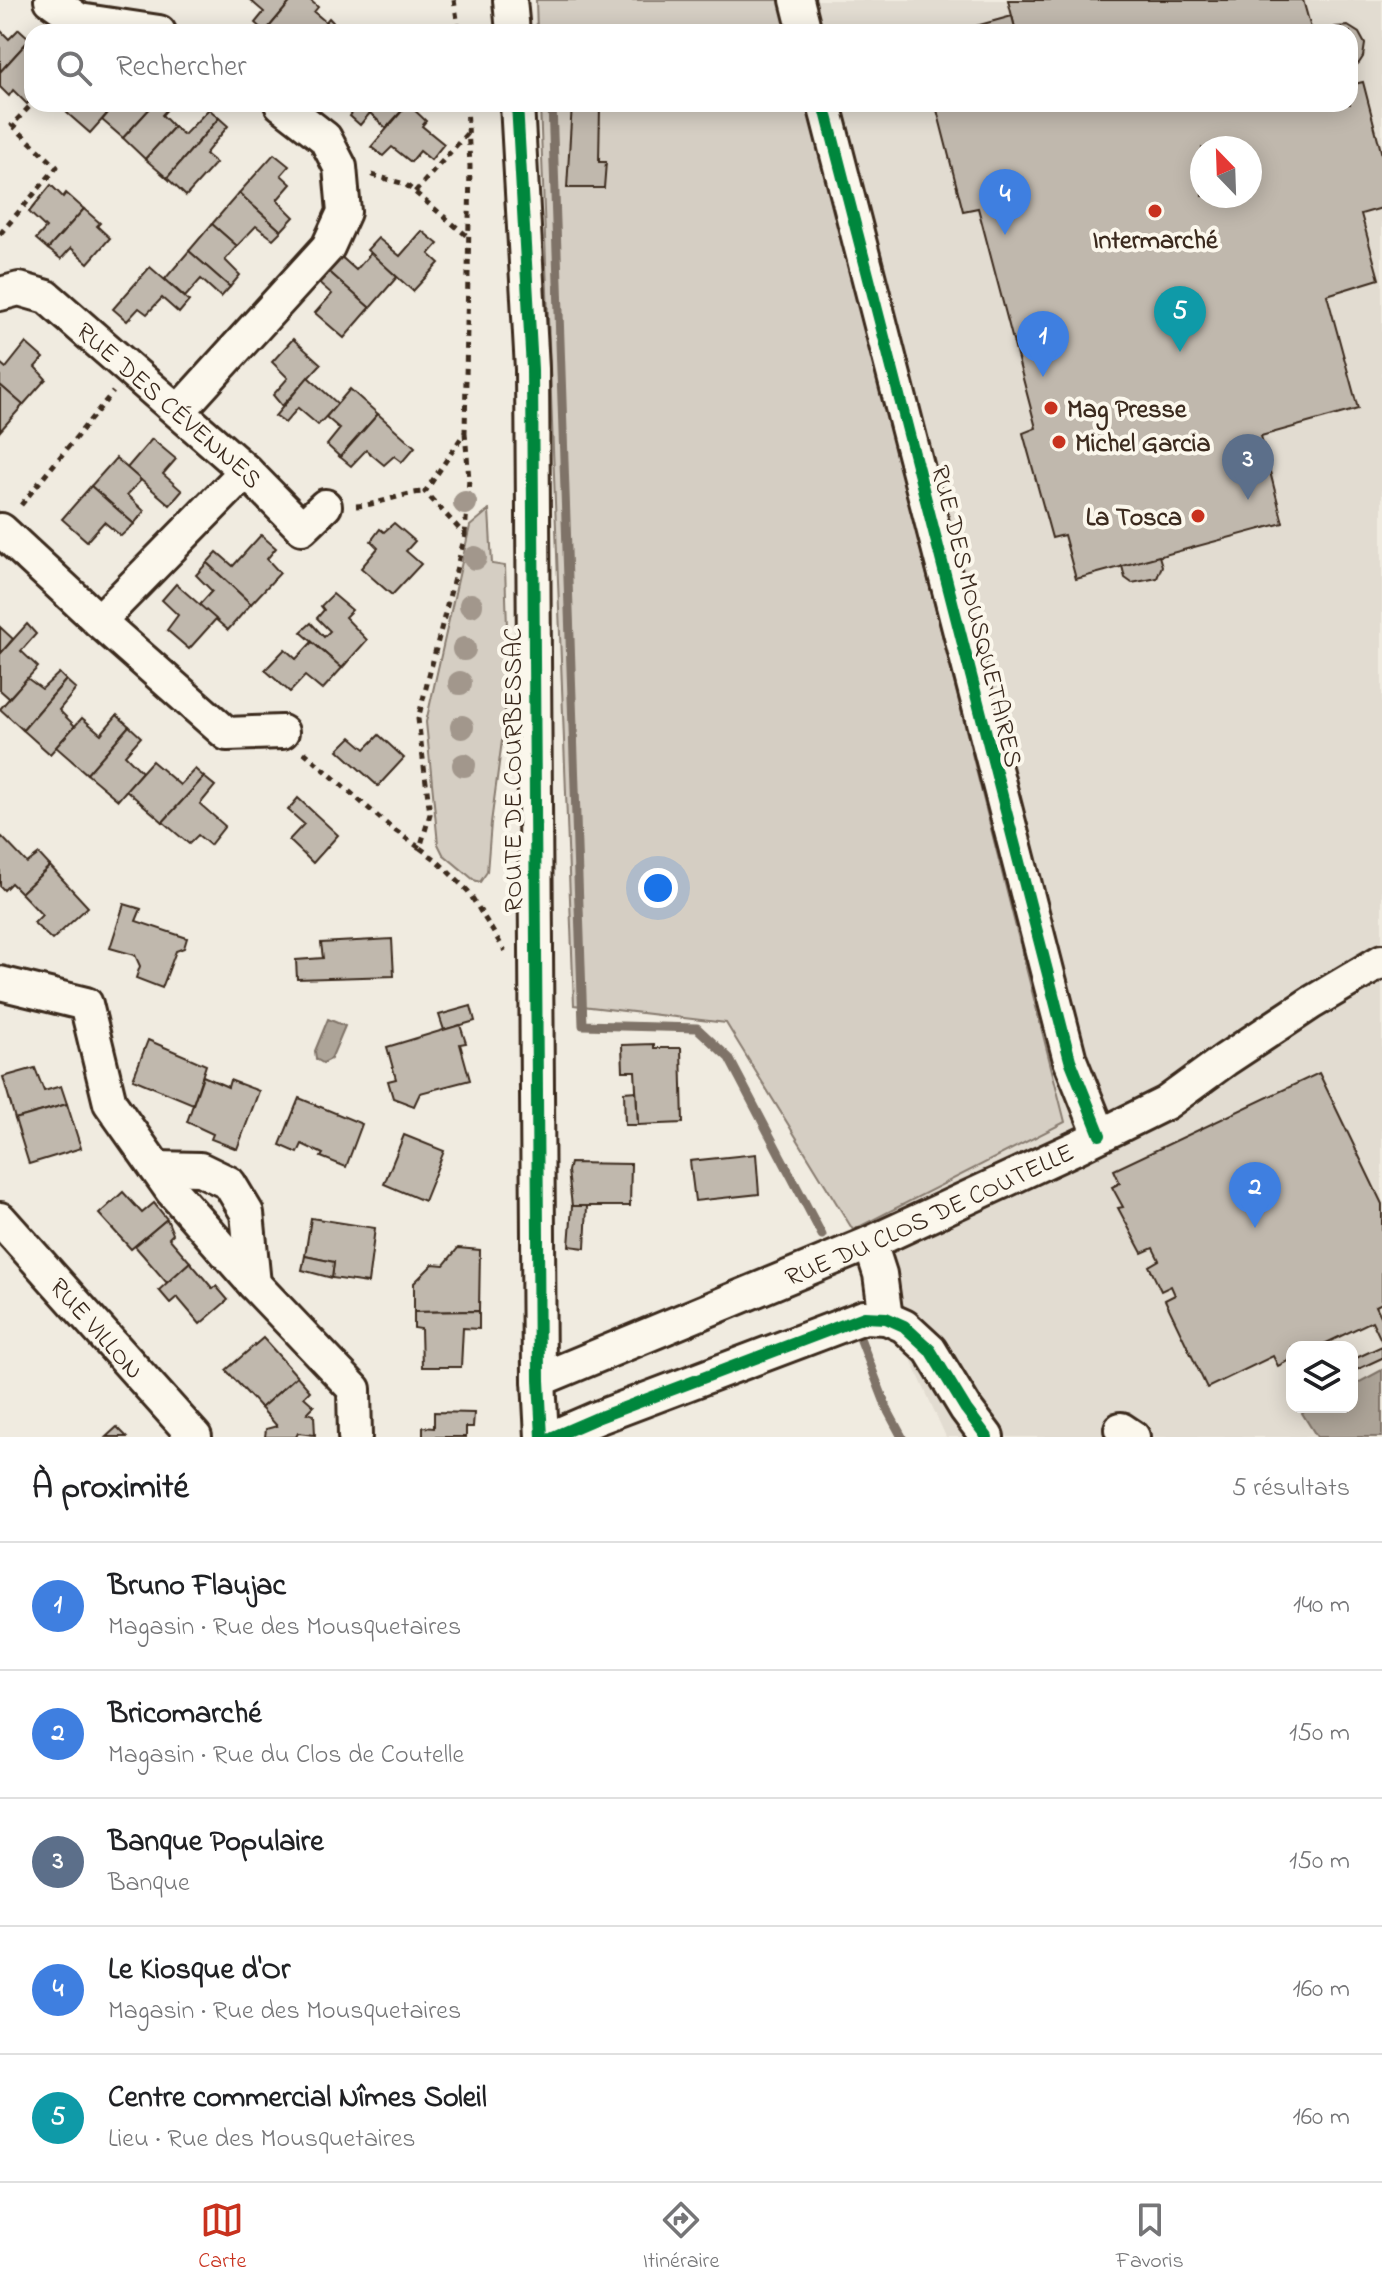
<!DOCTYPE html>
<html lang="fr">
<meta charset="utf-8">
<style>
:root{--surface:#fff;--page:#f2f2f2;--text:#202124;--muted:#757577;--line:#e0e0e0;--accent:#c8321e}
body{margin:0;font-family:"Indie Flower",sans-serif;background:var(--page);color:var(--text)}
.controls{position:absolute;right:24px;bottom:24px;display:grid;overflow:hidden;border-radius:16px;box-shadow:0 4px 20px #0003}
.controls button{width:72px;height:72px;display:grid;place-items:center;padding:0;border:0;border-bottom:2px solid var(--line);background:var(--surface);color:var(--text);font:40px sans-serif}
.compass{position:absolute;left:1190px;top:136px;width:72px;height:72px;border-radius:50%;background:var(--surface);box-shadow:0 4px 20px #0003;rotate:337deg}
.you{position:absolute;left:658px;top:888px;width:28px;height:28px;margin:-20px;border:6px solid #fff;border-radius:50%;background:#1a73e8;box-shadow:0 0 0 12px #1a73e833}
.badge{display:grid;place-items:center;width:52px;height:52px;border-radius:50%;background:var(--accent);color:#fff;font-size:26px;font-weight:700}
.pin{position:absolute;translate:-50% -66px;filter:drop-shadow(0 2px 4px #0008)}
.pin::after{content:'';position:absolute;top:42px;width:28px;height:24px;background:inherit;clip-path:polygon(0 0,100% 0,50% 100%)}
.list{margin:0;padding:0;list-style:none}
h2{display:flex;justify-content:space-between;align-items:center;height:104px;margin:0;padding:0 32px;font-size:34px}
h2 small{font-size:26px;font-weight:400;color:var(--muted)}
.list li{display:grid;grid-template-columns:52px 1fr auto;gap:24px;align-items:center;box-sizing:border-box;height:128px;padding:0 32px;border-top:2px solid var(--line)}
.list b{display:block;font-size:30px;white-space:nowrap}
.list p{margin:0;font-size:26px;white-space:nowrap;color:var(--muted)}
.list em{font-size:26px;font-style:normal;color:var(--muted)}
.icon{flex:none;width:44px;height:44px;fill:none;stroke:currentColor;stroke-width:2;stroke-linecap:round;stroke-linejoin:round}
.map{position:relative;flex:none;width:1382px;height:1437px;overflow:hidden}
.search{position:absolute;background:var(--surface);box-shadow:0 4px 20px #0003;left:24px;right:24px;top:24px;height:88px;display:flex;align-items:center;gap:20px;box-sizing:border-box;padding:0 28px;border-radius:24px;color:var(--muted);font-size:30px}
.sheet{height:744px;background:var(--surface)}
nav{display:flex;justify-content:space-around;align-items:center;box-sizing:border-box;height:112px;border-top:2px solid var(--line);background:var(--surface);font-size:22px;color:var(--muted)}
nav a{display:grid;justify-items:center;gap:4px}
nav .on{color:var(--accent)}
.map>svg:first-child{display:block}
.built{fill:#e2dcd1;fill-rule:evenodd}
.green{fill:#d5cec3;stroke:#887c70;stroke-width:2}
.water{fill:#aca397;stroke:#7f7367;stroke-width:2}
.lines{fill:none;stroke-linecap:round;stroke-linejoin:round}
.stream{stroke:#7f7367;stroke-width:9}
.building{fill:#c0b8ad;stroke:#3b2a1e;stroke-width:2;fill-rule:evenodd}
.minor-casing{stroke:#3b2a1e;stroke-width:38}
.path{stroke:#3b2a1e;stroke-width:5;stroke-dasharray:6 6;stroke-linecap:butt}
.minor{stroke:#fbf7ec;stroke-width:32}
.cycleway-casing{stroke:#fbf7ec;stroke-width:17}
.cycleway{stroke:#00873e;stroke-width:12}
.tree{fill:#a2978c}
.poi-dot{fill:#c8321e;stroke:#fbf7ec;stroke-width:3}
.labels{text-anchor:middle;stroke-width:8;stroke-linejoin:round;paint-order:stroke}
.poi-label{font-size:26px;font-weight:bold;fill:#3b2a1e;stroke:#fbf7ec;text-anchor:start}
.street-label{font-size:26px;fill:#3b2a1e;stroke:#fbf7ec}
</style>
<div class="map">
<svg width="1382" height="1437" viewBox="0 0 1382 1437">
<rect width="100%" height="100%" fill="#f0ebe0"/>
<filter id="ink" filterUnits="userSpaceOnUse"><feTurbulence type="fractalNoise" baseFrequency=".0125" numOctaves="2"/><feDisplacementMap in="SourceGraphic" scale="16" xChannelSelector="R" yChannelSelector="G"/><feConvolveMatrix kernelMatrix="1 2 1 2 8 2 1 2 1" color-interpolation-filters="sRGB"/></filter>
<g filter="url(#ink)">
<path class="built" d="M 782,0 L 1382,0 L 1382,1437 L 946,1437 L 853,1230 L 1065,1122 L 808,104 L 1350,104 L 1350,32 L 790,32 ZM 1202,148 L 1250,148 L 1250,196 L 1202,196 ZM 1292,1347 L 1352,1347 L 1352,1407 L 1292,1407 Z"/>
<g class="green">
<polygon points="536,0 782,0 790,32 537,32"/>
<polygon points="540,104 808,104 1065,1122 853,1230 726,1023 574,1005"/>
<polygon points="489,510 492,564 505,566 508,658 504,726 491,823 487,872 480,882 474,880 443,854 438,844 426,722 470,526"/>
</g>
<g class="water">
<polygon points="328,1019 345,1026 331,1059 323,1063 316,1059 315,1051"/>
<polygon points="1382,1370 1382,1437 1317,1437 1302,1413 1313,1407 1352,1407 1352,1386"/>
</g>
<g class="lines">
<g class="stream">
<polyline points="552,104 583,1025 697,1028 729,1058 822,1235"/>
<polyline points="857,1330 888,1411 902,1437"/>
</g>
</g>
<g class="building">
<polygon points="250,0 292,0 265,32 255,23 264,12"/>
<polygon points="292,0 310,0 318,7 314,12 326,22 317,32 265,32"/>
<polygon points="1008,0 1303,0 1312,32 1016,32"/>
<polygon points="1012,16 1016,32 978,32 976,26"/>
<polygon points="329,18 342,32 345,27 352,32 317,32"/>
<polygon points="1348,26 1359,33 1365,44 1363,57 1359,63 1350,69 1350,32 1328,32 1335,27"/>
<polygon points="19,29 30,39 0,72 0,30 9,39"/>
<polygon points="30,39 32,41 32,98 27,104 13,90 9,96 0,87 0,72"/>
<path d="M 1363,82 L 1382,155 L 1382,208 L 1361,214 L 1379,279 L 1327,295 L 1358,409 L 1261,436 L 1283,523 L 1076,579 L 1064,535 L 1052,538 L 1023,433 L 1036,428 L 978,208 L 963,211 L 936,106 L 943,104 L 1350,104 L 1350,85 ZM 1202,148 L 1250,148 L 1250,196 L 1202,196 Z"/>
<polygon points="76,104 116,104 90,133 67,113"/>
<polygon points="116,104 154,104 123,138 102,120"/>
<polygon points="154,104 172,104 162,115 174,127 145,159 123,138"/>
<polygon points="359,104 408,104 386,128 370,113 360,125 350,116"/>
<polygon points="408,104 426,121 422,126 444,144 431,160 420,151 411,162 392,147 383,156 371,147"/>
<polygon points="572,104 600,106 599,162 606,162 604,188 567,188"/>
<polygon points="209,109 219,118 167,178 145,159 174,127 184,135"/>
<polygon points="219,118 228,126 205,154 216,163 186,196 167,178"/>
<polygon points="274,154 289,166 281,175 291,184 277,200 294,217 281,231 239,193"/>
<polygon points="51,185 63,197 66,193 84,209 48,249 36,239 46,228 29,212"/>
<polygon points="239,193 281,231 273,239 256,226 237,246 212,224"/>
<polygon points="84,209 100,223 97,226 110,238 88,263 71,248 61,259 48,249"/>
<polygon points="212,224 237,246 225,260 240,275 230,287 189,251"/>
<polygon points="422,231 438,244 429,254 439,263 413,291 367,250 378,238 400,256"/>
<polygon points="189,251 230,287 221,297 201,279 185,297 165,279"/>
<polygon points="371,253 397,277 370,308 326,269 338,254 356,270"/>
<polygon points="150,267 189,301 179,313 162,298 147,314 139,308 127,321 113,309"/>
<polygon points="326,269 370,308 344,338 315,313 332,294 316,280"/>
<polygon points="293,339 321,364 282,406 273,395 288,378 272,362"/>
<polygon points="26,343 43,358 35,367 46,379 23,405 0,385 0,363 6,368"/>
<polygon points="308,377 338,404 318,425 298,408 285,423 275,416"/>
<polygon points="0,385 23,405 0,431"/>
<polygon points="350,389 378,414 340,457 327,445 340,429 326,417"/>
<polygon points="378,414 415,447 402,462 394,456 384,465 366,450 351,466 340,457"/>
<polygon points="152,439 176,459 163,474 182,491 170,505 127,468"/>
<polygon points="116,458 141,480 127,495 144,511 134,524 91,486"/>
<polygon points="91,486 134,524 121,536 104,522 87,541 62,519"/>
<polygon points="394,523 415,541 406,551 421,564 392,595 361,568 378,548 371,541 380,529 384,532"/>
<polygon points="261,535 276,548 267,559 280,573 251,604 207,563 217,552 233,566"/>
<polygon points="1159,556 1162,566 1157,578 1132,583 1125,578 1122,566"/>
<polygon points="207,563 251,604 228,630 199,605 212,591 196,575"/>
<polygon points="176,584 216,619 189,649 167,630 178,615 162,600"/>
<polygon points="333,594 352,610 345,617 367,640 342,668 301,632 311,623 324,637 330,631 317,618 324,610 321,606"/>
<polygon points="27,624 36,634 21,651 38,667 9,698 0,690 0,654"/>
<polygon points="0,627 13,639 0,654"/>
<polygon points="312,642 342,668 322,690 305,676 290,692 265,670 285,649 296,659"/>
<polygon points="59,673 66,680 23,730 0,709 27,678 42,689"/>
<polygon points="66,680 76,689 59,710 75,726 50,754 23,730"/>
<polygon points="117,715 129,726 87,774 56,747 82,718 101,734"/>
<polygon points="129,726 141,737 125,755 142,772 118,800 87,774"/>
<polygon points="379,735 404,758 378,786 338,750 351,737 365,749"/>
<polygon points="152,761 180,785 195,769 204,777 163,822 126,790"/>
<polygon points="204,777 215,786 200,804 225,826 210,845 198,835 189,844 163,822"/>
<polygon points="298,798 338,835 313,863 289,840 304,824 288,810"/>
<polygon points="2,837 27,863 39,854 50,866 21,893 11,883 4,890 0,886 0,839"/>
<polygon points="50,866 88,907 52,940 34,923 42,915 21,893"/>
<polygon points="124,904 141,909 136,921 187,938 184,948 176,951 162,988 136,978 140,966 135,955 110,948"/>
<polygon points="392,939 394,976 297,979 296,960 323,958 321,943"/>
<polygon points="471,1006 475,1021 444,1030 439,1015"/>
<polygon points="460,1025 466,1043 460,1044 470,1080 420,1093 414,1106 393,1098 388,1081 396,1079 387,1047"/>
<polygon points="148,1040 206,1065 193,1104 133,1079"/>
<polygon points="654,1044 654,1048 681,1048 683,1123 638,1125 635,1071 623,1071 622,1045"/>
<polygon points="35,1068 44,1091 61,1086 67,1104 15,1119 3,1077"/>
<polygon points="1319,1073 1382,1204 1382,1303 1376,1306 1382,1318 1382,1342 1372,1321 1318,1347 1292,1347 1292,1359 1278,1366 1273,1356 1207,1388 1165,1300 1175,1295 1171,1286 1161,1291 1149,1266 1159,1260 1153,1248 1142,1253 1118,1208 1123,1207 1112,1187 1120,1183 1114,1170"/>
<polygon points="203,1076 228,1087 230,1080 259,1091 237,1149 211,1139 213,1134 187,1122"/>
<polygon points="636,1091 638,1125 625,1125 624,1092"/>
<polygon points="299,1098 362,1124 346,1167 321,1157 323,1154 302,1144 298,1153 280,1145"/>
<polygon points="67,1104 81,1148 29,1164 15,1119"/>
<polygon points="404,1135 444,1151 424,1201 384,1184"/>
<polygon points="756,1154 759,1194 695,1201 690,1161"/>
<polygon points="570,1163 631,1164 630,1206 572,1206 568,1171"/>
<polygon points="123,1192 142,1213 154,1203 167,1219 131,1249 99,1214"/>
<polygon points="572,1206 587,1206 585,1248 569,1246"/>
<polygon points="311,1218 375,1228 368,1283 332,1278 334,1262 305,1256"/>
<polygon points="167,1219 173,1234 169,1238 190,1262 167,1283 135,1246"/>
<polygon points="458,1248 480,1250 479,1311 414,1312 414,1283 433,1264 444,1265"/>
<polygon points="305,1256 334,1262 332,1278 302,1270"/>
<polygon points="190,1262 213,1289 216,1286 228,1300 200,1324 177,1297 170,1303 159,1290"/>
<polygon points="479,1311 479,1329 463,1328 461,1367 422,1367 421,1329 414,1328 414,1312"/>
<polygon points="263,1338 297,1376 261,1408 226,1370"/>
<polygon points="1382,1346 1382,1358 1352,1372 1352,1360"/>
<polygon points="297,1376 310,1391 304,1397 314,1406 307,1413 314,1415 315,1435 298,1433 296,1437 265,1437 266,1429 277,1426 261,1408"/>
<polygon points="434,1412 474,1413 473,1427 466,1427 466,1437 423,1437 423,1427 434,1428"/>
<polygon points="117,1427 127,1437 106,1437"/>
</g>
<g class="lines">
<g class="minor-casing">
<g id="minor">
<polyline points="51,0 79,20 159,32"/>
<polyline points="510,0 513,32"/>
<polyline points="797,0 805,32"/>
<polyline points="517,104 532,369 539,1380 542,1437"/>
<polyline points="824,104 1070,1060 1100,1135"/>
<path id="s1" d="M 0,294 L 19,289 L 47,297 L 246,471 L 302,528 L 325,506"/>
<polyline points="179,411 328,247 344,212 340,167 325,138 281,104"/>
<polyline points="246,471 99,621 227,734 282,732"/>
<polyline points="1,530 99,621"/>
<polyline points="0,983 86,1004 110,1103 172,1191 254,1284 354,1389 355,1437"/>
<polyline points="156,1168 200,1169 229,1183 247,1213 254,1284"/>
<path id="s2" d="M 0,1219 L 195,1437"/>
<polyline points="870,1243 880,1274 886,1318"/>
<path id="s3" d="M 539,1380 L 870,1243 L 1075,1148 L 1166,1103 L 1225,1060 L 1311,1003 L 1382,961"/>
<polyline points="1121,1429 1133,1437"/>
<polyline points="553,1437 597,1418 864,1317 886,1318 904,1326 930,1350 966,1409 987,1437"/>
</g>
</g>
<g class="path">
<polyline points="454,0 459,32"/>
<polyline points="467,104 470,167 465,432 425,492 465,535 418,719 430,814 420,848 435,859 468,891 505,951"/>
<polyline points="372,175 405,184 466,235"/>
<polyline points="415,192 469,131"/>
<polyline points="0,234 57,167 12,125 32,104"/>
<polyline points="465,433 469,479 465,534"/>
<polyline points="21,505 113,392"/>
<path d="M 356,506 C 379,505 401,493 425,492"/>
<polyline points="304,752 390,827 420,848"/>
</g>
<use href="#minor" class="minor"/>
<g class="cycleway-casing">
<g id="cycleway">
<polyline points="517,104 532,369 539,1380 542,1437"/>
<polyline points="824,104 1070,1060 1100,1135"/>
<polyline points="553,1437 597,1418 864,1317 886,1318 904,1326 930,1350 966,1409 987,1437"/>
</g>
</g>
<use href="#cycleway" class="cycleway"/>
</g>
<g class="tree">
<circle cx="465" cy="503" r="12"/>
<circle cx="475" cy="558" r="12"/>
<circle cx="471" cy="605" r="12"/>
<circle cx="464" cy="649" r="12"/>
<circle cx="460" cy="683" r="12"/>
<circle cx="462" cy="727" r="12"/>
<circle cx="464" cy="765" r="12"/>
</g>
</g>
<g class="poi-dot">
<circle cx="1155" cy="211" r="8"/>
<circle cx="1051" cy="408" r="8"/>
<circle cx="1059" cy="442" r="8"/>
<circle cx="1198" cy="516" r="8"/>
</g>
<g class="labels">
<g class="poi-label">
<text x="1155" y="248" text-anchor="middle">Intermarché</text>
<text x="1067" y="417">Mag Presse</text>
<text x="1075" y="451">Michel Garcia</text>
<text x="1182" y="525" text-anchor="end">La Tosca</text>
</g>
<g class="street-label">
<text dy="9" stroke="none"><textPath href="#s1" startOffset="212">RUE DES CÉVENNES</textPath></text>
<text transform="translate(978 616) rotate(76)" y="9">RUE DES MOUSQUETAIRES</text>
<text transform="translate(512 770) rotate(-90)" y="9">ROUTE DE COURBESSAC</text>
<text dy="9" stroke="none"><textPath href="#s3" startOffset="424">RUE DU CLOS DE COUTELLE</textPath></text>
<text dy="9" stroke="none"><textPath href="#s2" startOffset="146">RUE VILLON</textPath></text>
</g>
</g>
</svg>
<div class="controls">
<button><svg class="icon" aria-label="layers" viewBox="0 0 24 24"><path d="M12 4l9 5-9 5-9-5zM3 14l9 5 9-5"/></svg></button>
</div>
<svg class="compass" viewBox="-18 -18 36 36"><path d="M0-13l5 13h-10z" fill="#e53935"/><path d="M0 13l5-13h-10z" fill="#757577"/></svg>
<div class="you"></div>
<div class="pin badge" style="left:1043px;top:377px;background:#3f7fe0">1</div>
<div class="pin badge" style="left:1255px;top:1228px;background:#3f7fe0">2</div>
<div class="pin badge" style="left:1248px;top:500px;background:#5c6f8a">3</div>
<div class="pin badge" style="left:1005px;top:235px;background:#3f7fe0">4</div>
<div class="pin badge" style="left:1180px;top:352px;background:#0f9aa8">5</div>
<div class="search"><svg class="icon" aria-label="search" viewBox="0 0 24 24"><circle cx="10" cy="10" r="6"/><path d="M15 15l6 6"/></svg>Rechercher</div>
</div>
<section class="sheet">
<h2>À proximité<small>5 résultats</small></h2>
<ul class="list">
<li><span class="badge" style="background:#3f7fe0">1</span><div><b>Bruno Flaujac</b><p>Magasin · Rue des Mousquetaires</p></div><em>140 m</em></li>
<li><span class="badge" style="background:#3f7fe0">2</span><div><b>Bricomarché</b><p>Magasin · Rue du Clos de Coutelle</p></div><em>150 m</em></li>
<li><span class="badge" style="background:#5c6f8a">3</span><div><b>Banque Populaire</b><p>Banque</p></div><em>150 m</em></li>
<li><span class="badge" style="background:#3f7fe0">4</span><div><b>Le Kiosque d'Or</b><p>Magasin · Rue des Mousquetaires</p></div><em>160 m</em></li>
<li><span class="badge" style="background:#0f9aa8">5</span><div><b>Centre commercial Nîmes Soleil</b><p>Lieu · Rue des Mousquetaires</p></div><em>160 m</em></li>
</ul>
</section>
<nav>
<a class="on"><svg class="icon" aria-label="map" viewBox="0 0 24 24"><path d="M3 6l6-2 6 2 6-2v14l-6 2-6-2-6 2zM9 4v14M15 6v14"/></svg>Carte</a>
<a><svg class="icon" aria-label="directions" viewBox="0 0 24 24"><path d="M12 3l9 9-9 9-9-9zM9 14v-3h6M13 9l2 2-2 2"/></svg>Itinéraire</a>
<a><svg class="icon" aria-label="saved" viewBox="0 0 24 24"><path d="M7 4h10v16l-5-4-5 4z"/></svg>Favoris</a>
</nav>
